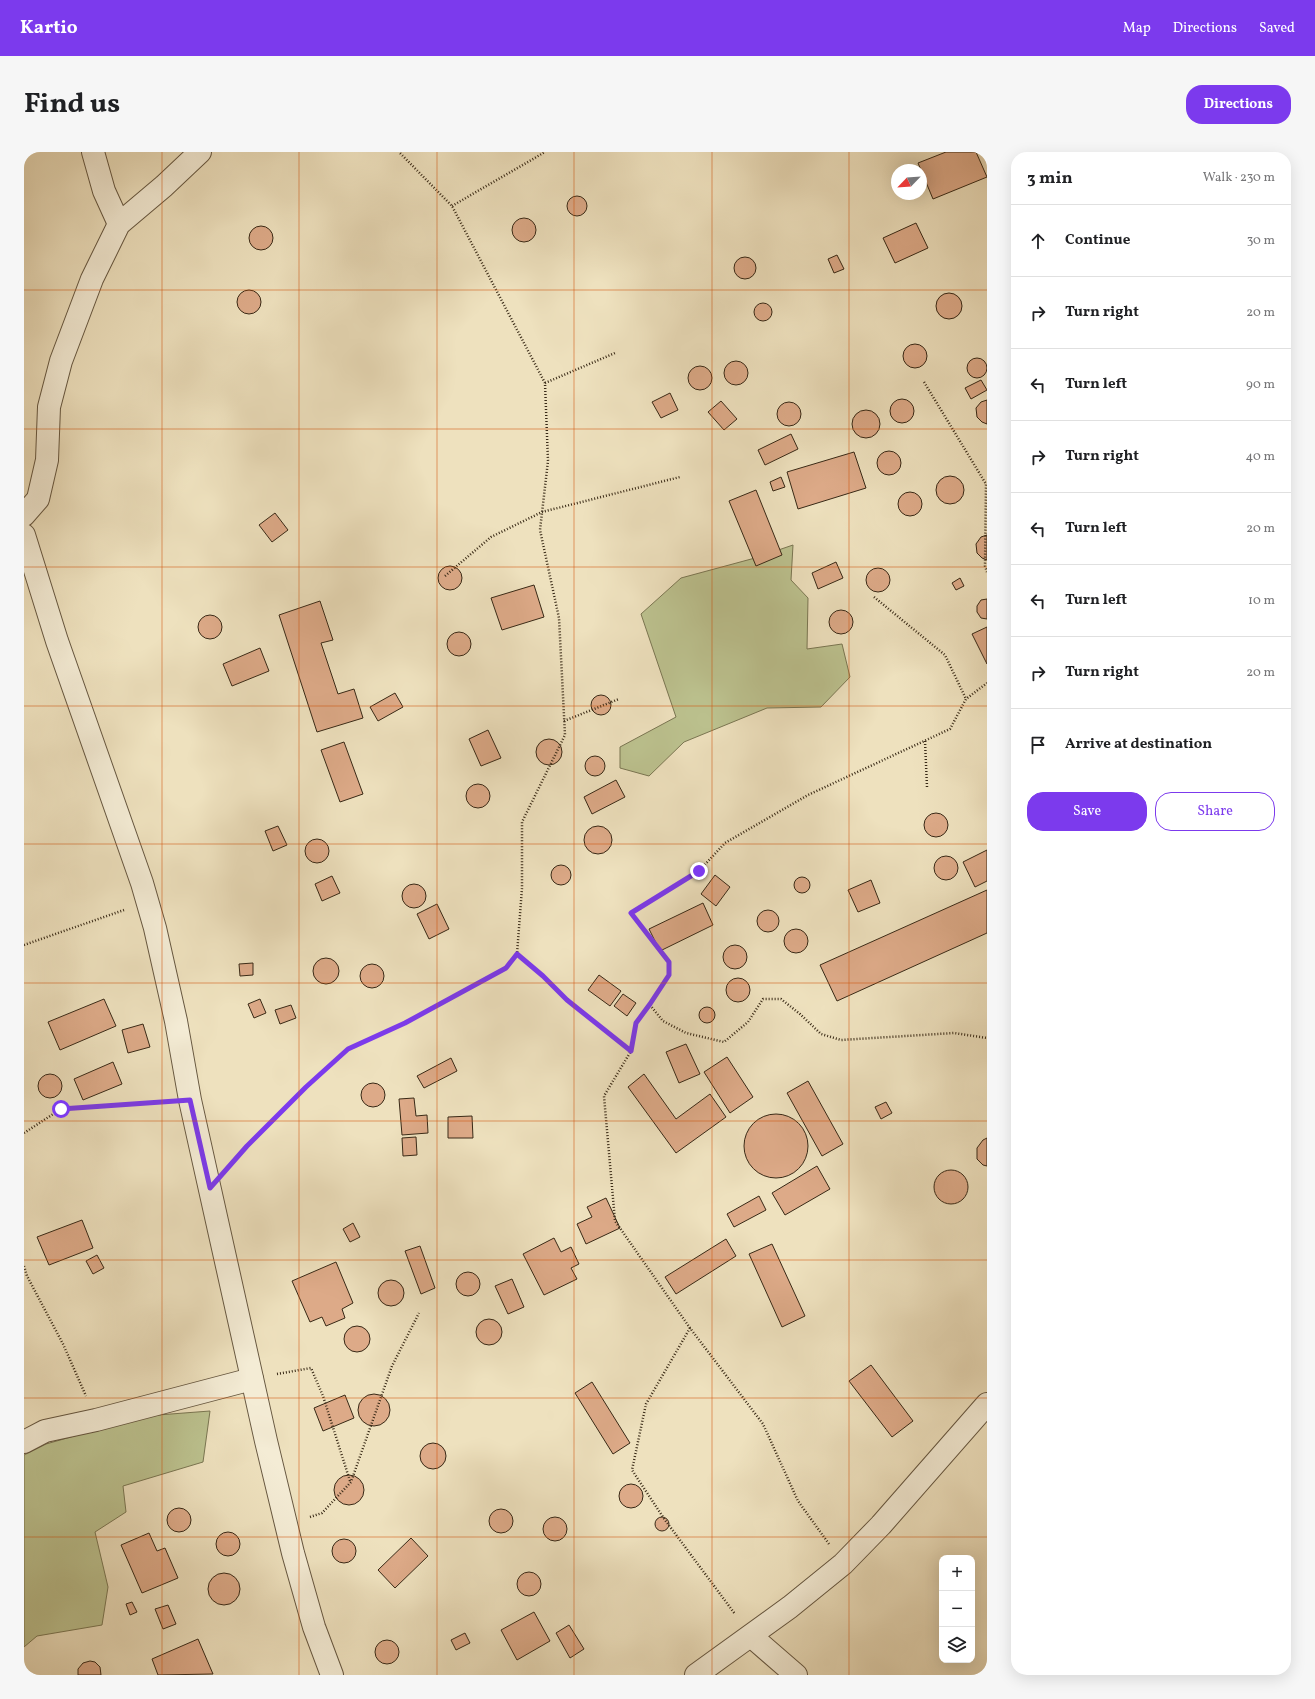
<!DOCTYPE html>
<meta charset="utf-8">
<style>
:root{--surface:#fff;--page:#f6f6f6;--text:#202124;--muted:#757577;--line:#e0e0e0;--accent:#7c3aed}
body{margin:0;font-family:Vollkorn,serif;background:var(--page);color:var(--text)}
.controls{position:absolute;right:12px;bottom:12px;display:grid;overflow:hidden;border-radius:8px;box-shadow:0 4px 16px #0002}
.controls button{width:36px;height:36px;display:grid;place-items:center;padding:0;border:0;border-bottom:1px solid var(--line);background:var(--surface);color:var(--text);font:20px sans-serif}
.compass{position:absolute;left:867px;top:12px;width:36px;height:36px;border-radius:50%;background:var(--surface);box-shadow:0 4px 16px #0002;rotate:245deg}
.stop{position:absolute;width:12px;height:12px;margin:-9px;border:3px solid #7c3aed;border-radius:50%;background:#fff}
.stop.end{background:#7c3aed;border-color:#fff;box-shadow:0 1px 4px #0008}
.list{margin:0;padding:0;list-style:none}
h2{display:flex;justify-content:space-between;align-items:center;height:52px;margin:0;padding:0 16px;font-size:17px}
h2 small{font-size:13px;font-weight:400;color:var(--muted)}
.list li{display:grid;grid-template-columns:26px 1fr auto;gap:12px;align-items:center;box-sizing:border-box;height:72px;padding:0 16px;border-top:1px solid var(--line)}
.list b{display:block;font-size:15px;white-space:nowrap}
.list em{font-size:13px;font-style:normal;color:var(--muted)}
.actions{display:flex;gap:8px;padding:12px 16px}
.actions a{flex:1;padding:9px 0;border:1px solid var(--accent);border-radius:16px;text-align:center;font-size:14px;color:var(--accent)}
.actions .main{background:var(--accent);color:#fff}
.icon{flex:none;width:22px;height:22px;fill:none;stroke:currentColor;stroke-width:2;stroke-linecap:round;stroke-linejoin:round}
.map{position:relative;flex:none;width:963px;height:1523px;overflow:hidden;border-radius:16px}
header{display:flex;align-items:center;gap:24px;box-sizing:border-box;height:56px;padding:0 20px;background:var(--accent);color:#fff}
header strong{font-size:19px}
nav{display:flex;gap:22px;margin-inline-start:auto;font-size:14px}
.intro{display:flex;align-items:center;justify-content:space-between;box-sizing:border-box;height:96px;padding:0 24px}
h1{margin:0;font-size:28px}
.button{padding:10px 18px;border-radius:16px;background:var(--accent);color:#fff;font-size:14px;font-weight:700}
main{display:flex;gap:24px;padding:0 24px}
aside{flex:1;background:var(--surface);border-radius:16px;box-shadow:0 4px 16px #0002}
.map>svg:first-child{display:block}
.green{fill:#bcc28f;stroke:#7a7652}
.building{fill:#da8;stroke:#382916}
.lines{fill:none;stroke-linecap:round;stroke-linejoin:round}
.minor-casing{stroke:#665740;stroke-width:24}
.path{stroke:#382916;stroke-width:2.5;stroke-dasharray:1 2;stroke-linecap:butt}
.minor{stroke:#f4ecd5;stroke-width:22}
.route{stroke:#7c3aed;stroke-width:5}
.grid{fill:none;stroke:#d6540d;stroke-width:1;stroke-opacity:0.55}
</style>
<header>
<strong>Kartio</strong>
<nav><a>Map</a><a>Directions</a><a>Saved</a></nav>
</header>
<div class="intro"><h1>Find us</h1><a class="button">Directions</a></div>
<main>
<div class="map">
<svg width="963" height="1523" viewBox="0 0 963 1523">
<rect width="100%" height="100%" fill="#eee1be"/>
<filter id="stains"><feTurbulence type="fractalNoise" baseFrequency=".005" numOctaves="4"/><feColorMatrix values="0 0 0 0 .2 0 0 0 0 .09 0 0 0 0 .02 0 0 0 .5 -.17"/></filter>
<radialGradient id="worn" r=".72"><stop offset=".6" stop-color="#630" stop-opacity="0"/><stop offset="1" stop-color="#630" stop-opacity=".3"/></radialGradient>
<g class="green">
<polygon points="769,393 767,428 784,446 783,497 818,492 826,525 797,555 743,556 660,590 625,624 596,616 596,595 652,565 617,462 657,426 731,406"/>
<polygon points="186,1259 179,1310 99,1334 102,1360 71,1380 84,1435 78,1473 13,1484 0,1495 0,1303 22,1292 121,1264"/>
</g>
<g class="building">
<polygon points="922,0 952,0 963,25 909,47 894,11"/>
<circle cx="553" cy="54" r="10"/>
<circle cx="500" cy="78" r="12"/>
<polygon points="892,71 904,96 871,111 859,86"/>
<circle cx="237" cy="86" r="12"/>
<polygon points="813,103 820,117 810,121 804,107"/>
<circle cx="721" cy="116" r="11"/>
<circle cx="225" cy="150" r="12"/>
<circle cx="925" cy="154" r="13"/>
<circle cx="739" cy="160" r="9"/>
<circle cx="891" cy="204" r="12"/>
<circle cx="953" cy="216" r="10"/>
<circle cx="712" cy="221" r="12"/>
<circle cx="676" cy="226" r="12"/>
<polygon points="957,228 963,238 947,247 941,236"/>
<polygon points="646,241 654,258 637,266 628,250"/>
<circle cx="878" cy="259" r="12"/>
<polygon points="963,248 963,272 958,270 953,265 952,256 957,250"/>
<polygon points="697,249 713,267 700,278 684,260"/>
<circle cx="765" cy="262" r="12"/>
<circle cx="842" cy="272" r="14"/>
<polygon points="767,282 774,297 741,313 734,298"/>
<circle cx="865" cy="311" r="12"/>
<polygon points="830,300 842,336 774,357 763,320"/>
<circle cx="926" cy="338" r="14"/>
<polygon points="757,325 761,335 749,339 746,330"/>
<polygon points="732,338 758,403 732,414 705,349"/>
<circle cx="886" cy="352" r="12"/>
<polygon points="251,361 264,378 248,390 235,373"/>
<polygon points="963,383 963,408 958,406 953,401 952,392 957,385"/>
<polygon points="812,410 819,426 794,437 788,421"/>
<circle cx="426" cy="426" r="12"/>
<circle cx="854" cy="428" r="12"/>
<polygon points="936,426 940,434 932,438 928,431"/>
<polygon points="510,433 520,465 478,478 467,446"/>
<polygon points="963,447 963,467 957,466 953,460 953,454 957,448"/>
<polygon points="296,449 309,488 297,491 314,542 330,537 339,566 293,580 255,463"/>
<circle cx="817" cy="470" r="12"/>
<circle cx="186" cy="475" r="12"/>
<polygon points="963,475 963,512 948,482"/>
<circle cx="435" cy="492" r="12"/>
<polygon points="236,496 245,519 208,534 199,512"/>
<polygon points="371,541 379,555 354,569 346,555"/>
<circle cx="577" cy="553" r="10"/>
<polygon points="464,578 477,606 457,614 445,587"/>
<circle cx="525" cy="600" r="13"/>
<polygon points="320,590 339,642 316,650 297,598"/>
<circle cx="571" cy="614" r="10"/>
<polygon points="592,628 601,645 568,662 560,645"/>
<circle cx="454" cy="644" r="12"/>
<circle cx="912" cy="673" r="12"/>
<polygon points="254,674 263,693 249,699 241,679"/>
<circle cx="574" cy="688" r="14"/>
<circle cx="293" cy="699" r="12"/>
<polygon points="963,698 963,729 951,735 939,710"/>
<circle cx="922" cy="716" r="12"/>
<circle cx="537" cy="723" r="10"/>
<polygon points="691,723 706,735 692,754 677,742"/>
<polygon points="308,724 316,741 298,749 291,732"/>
<circle cx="778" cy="733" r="8"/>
<polygon points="847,728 856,751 834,760 824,738"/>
<circle cx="390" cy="744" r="12"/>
<polygon points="963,738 963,781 813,849 796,813"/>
<polygon points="679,751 689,773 636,799 625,777"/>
<polygon points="413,752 425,777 405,787 393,762"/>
<circle cx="744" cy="769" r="11"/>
<circle cx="772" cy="789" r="12"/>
<circle cx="711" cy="805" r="12"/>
<circle cx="302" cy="819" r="13"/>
<polygon points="229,811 229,823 216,824 215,812"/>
<circle cx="348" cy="824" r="12"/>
<polygon points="575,823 597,839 586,854 564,838"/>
<circle cx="714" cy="838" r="12"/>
<polygon points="599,842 612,851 603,864 590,854"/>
<polygon points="80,847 92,874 36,898 24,870"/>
<polygon points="236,847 242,861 230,866 224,852"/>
<polygon points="267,853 272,866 256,872 251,858"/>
<circle cx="683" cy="863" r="8"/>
<polygon points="119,872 126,895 104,901 98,878"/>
<polygon points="662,892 676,922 655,931 642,900"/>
<polygon points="703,905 729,945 706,961 680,920"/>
<polygon points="427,906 433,919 400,936 393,924"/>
<polygon points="89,910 98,932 59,948 50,927"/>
<polygon points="620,922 652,967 686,942 702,965 652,1001 604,935"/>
<circle cx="26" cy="934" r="12"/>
<polygon points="784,929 819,992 798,1004 763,941"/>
<circle cx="349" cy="943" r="12"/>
<polygon points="390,946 392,964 403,963 404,981 378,983 375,947"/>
<polygon points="862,950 868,961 857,967 851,955"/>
<circle cx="752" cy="994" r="32"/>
<polygon points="448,964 449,986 424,986 424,965"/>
<polygon points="392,985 393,1003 379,1004 378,986"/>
<polygon points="963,986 963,1014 959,1013 953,1007 953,996 959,988"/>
<polygon points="793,1014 806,1037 761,1063 748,1041"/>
<circle cx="927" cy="1035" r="17"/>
<polygon points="735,1044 742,1058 710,1075 703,1062"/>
<polygon points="582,1046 596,1076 562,1092 553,1072 568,1065 563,1055"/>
<polygon points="58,1068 69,1096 25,1113 13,1085"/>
<polygon points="329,1071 336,1085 326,1090 319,1077"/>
<polygon points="530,1086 537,1100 547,1095 555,1112 547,1116 553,1127 520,1143 499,1102"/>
<polygon points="702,1087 712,1104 652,1142 641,1125"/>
<polygon points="748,1092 781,1164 758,1175 725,1102"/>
<polygon points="396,1094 411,1136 397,1142 381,1099"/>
<polygon points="73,1103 80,1116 69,1122 62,1109"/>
<polygon points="312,1110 329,1151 318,1157 321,1166 302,1174 298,1165 286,1170 268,1129"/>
<circle cx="444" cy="1132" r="12"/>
<polygon points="488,1127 500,1155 484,1162 471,1134"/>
<circle cx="367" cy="1141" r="13"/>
<circle cx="465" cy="1180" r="13"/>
<circle cx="333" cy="1187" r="13"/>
<polygon points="847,1213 889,1269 868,1285 825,1229"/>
<polygon points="568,1230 606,1291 589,1302 551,1241"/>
<circle cx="350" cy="1258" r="16"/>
<polygon points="321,1243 330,1266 299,1279 290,1256"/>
<circle cx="409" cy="1304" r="13"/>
<circle cx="325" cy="1338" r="15"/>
<circle cx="607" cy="1344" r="12"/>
<circle cx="155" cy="1368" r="12"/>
<circle cx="477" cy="1369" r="12"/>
<circle cx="638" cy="1372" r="7"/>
<circle cx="531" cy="1377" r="12"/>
<circle cx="204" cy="1392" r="12"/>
<polygon points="125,1381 133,1399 141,1396 154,1426 118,1441 97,1393"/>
<polygon points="387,1386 404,1404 371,1436 354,1418"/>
<circle cx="320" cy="1399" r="12"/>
<circle cx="505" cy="1432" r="12"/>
<circle cx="200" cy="1437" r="16"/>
<polygon points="108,1450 113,1460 106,1463 102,1452"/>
<polygon points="144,1453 152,1472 139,1477 131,1457"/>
<polygon points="510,1460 526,1489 493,1508 477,1478"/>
<polygon points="545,1473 560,1497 546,1506 532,1481"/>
<polygon points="441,1481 446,1491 432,1498 427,1488"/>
<polygon points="174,1487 189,1522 134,1523 128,1507"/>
<circle cx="363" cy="1500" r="12"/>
<polygon points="66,1509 71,1510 76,1515 77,1523 54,1523 54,1517 59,1511"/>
</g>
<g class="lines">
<g class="minor-casing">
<g id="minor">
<polyline points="69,0 80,39 95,72"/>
<polyline points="0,363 14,347 23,308 25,255 37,209 68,127 95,72 140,34 176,0"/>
<polyline points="0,383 33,489 118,731 131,776 152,869 166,948 242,1289 269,1401 290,1475 308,1523"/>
<polyline points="0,1290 21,1279 72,1268 228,1227"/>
<polyline points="727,1484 772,1523"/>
<polyline points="672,1523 766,1455 819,1412 857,1373 963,1252"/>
</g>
</g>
<g class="path">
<polyline points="428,54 521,0"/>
<polyline points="900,230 962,332 961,414 963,420"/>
<polyline points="521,231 591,201"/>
<polyline points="421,424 467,385 518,360 656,325"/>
<polyline points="850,445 921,503 942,547"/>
<polyline points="540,569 595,547"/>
<polyline points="901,589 903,635"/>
<polyline points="0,793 100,758"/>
<polyline points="493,802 519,824 543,848 607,899"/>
<polyline points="626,852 645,823 645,810 607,761 675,719 701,691 784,643 926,577 942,547 963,531"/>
<polyline points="0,981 37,957 140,950"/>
<polyline points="206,1013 223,994 282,935 324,897 381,871 482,816 493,802 498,736 498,670 541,583 535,466 516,378 524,309 521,231 428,54 375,0"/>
<polyline points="0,1114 3,1124 39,1192 62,1244"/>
<polyline points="666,1176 622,1252 608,1318 641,1368 711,1462"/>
<polyline points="253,1222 287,1216 299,1244 326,1329"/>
<polyline points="286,1365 298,1361 327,1330 368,1214 395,1161"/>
<polyline points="805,1392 774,1349 739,1272 666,1176 591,1069 580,944 607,899 612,871 626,853 639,869 662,881 700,890 724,870 739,847 757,847 776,862 797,882 817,888 930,881 963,886"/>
</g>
<use href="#minor" class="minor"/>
</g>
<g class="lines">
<polyline class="route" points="37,957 166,948 186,1036 223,994 282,935 324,897 381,871 482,816 493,802 519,824 543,848 607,899 612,871 626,852 645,823 645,810 607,761 675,719"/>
</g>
<path class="grid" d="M 138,0 L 138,1523M 275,0 L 275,1523M 413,0 L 413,1523M 550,0 L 550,1523M 688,0 L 688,1523M 825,0 L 825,1523M 0,138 L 963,138M 0,277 L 963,277M 0,415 L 963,415M 0,554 L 963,554M 0,692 L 963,692M 0,831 L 963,831M 0,969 L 963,969M 0,1108 L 963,1108M 0,1246 L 963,1246M 0,1385 L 963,1385"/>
<rect width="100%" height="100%" filter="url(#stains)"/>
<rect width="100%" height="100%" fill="url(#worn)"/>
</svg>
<div class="controls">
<button>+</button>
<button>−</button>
<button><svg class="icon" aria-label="layers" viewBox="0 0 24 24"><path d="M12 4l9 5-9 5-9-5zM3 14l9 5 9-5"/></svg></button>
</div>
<svg class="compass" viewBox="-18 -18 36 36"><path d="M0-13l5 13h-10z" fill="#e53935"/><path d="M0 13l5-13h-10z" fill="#757577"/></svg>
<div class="stop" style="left:37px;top:957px"></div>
<div class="stop end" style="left:675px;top:719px"></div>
</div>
<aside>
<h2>3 min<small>Walk · 230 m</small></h2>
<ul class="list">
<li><svg class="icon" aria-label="ahead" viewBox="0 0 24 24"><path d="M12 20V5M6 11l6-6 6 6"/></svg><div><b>Continue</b></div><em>30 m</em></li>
<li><svg class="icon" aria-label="right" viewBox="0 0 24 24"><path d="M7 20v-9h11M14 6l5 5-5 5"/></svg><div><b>Turn right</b></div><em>20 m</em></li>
<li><svg class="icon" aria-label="left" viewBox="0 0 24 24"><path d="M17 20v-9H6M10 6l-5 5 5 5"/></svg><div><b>Turn left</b></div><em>90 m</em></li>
<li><svg class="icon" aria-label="right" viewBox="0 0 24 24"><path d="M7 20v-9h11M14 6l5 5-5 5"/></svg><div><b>Turn right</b></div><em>40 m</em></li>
<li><svg class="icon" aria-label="left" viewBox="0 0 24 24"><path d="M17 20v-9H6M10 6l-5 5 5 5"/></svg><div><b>Turn left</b></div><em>20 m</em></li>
<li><svg class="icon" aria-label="left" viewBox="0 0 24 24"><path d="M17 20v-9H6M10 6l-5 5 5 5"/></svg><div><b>Turn left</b></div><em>10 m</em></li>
<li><svg class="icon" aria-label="right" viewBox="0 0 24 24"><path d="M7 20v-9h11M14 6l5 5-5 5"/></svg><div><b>Turn right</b></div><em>20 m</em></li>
<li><svg class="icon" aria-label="arrive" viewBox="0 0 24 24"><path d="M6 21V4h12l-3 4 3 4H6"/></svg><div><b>Arrive at destination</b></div></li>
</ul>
<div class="actions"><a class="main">Save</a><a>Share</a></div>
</aside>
</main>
